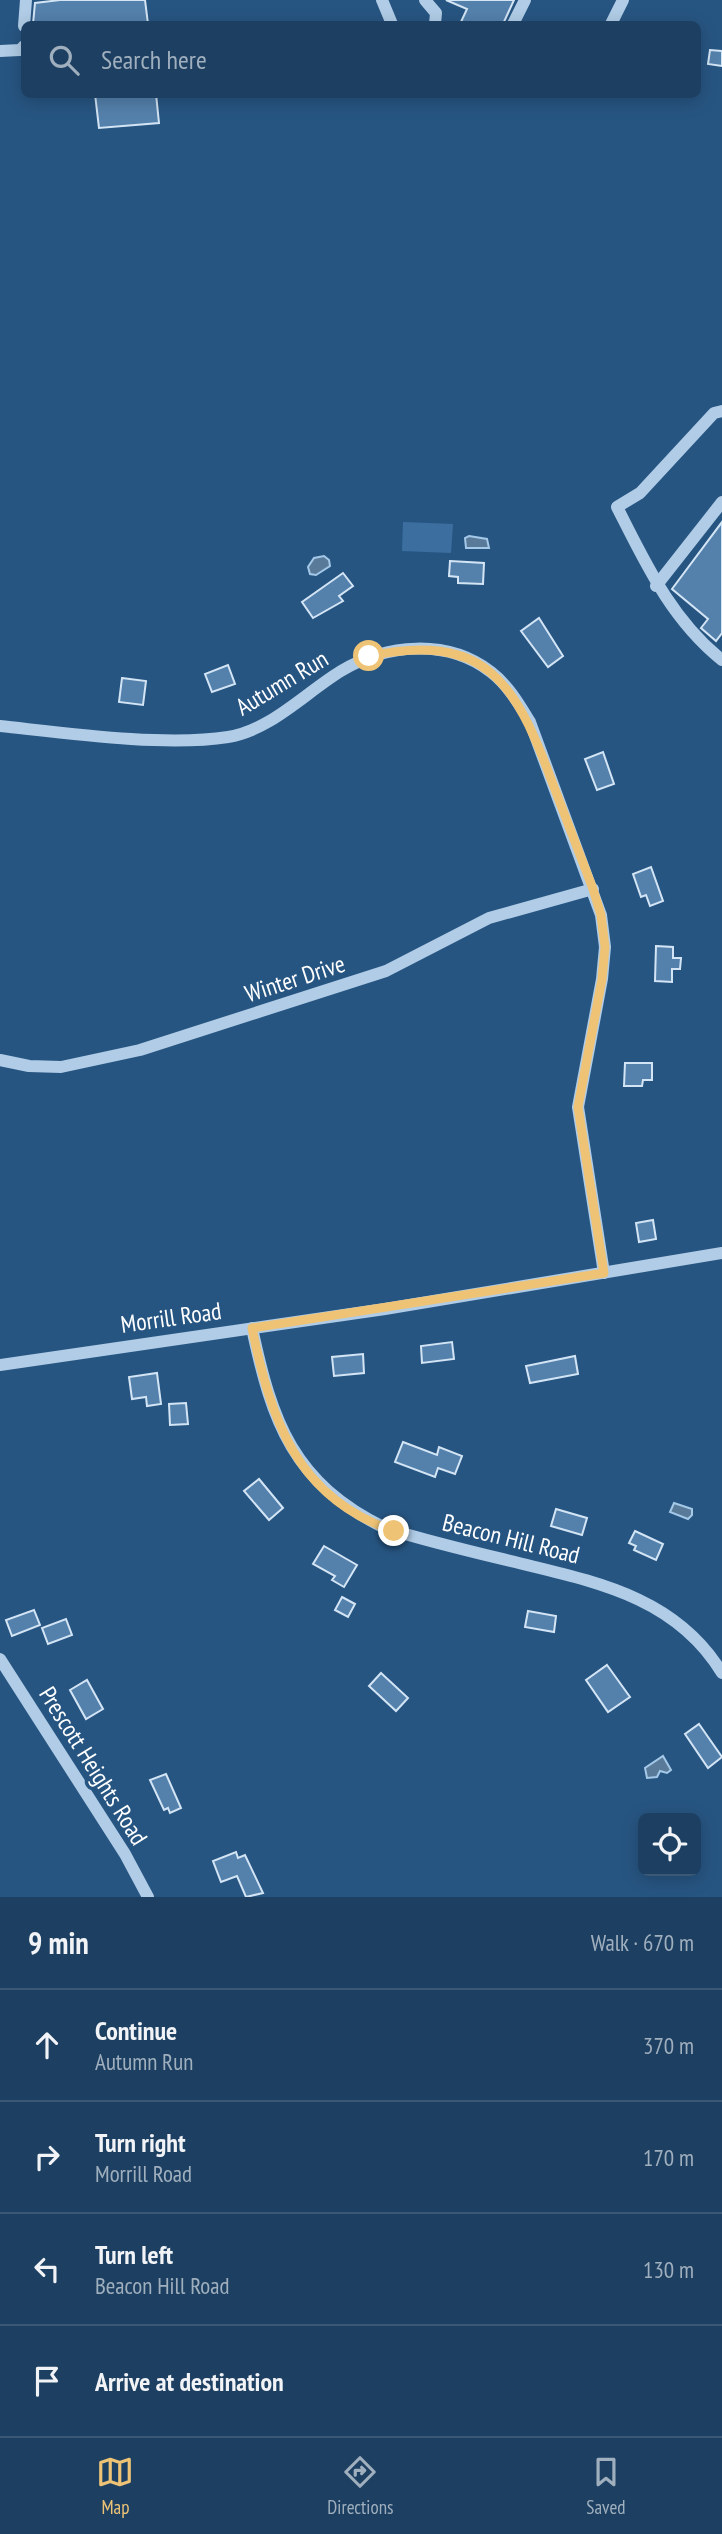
<!DOCTYPE html>
<meta charset="utf-8">
<style>
:root{--surface:#1d4062;--page:#254768;--text:#f1f3f6;--muted:#a0afbe;--line:#3b5977;--accent:#eec376}
body{margin:0;font-family:"PT Sans Narrow",sans-serif;background:var(--page);color:var(--text)}
.controls{position:absolute;right:21px;bottom:21px;display:grid;overflow:hidden;border-radius:10px;box-shadow:0 4px 18px #0003}
.controls button{width:63px;height:63px;display:grid;place-items:center;padding:0;border:0;border-bottom:2px solid var(--line);background:var(--surface);color:var(--text);font:35px sans-serif}
.stop{position:absolute;width:21px;height:21px;margin:-16px;border:5px solid #eec376;border-radius:50%;background:#fff}
.stop.end{background:#eec376;border-color:#fff;box-shadow:0 2px 7px #0008}
.list{margin:0;padding:0;list-style:none}
h2{display:flex;justify-content:space-between;align-items:center;height:91px;margin:0;padding:0 28px;font-size:30px}
h2 small{font-size:23px;font-weight:400;color:var(--muted)}
.list li{display:grid;grid-template-columns:46px 1fr auto;gap:21px;align-items:center;box-sizing:border-box;height:112px;padding:0 28px;border-top:2px solid var(--line)}
.list b{display:block;font-size:26px;white-space:nowrap}
.list p{margin:0;font-size:23px;white-space:nowrap;color:var(--muted)}
.list em{font-size:23px;font-style:normal;color:var(--muted)}
.icon{flex:none;width:38px;height:38px;fill:none;stroke:currentColor;stroke-width:2;stroke-linecap:round;stroke-linejoin:round}
.map{position:relative;flex:none;width:722px;height:1897px;overflow:hidden}
.search{position:absolute;background:var(--surface);box-shadow:0 4px 18px #0003;left:21px;right:21px;top:21px;height:77px;display:flex;align-items:center;gap:18px;box-sizing:border-box;padding:0 24px;border-radius:10px;color:var(--muted);font-size:26px}
.sheet{height:539px;background:var(--surface)}
nav{display:flex;justify-content:space-around;align-items:center;box-sizing:border-box;height:98px;border-top:2px solid var(--line);background:var(--surface);font-size:19px;color:var(--muted)}
nav a{display:grid;justify-items:center;gap:4px}
nav .on{color:var(--accent)}
.map>svg:first-child{display:block}
.green{fill:#3c6f9f}
.water{fill:#5a7a99;stroke:#a4c8e7;stroke-width:2}
.building{fill:#5481ac;stroke:#d3e5f5;stroke-width:2}
.lines{fill:none;stroke-linecap:round;stroke-linejoin:round}
.minor{stroke:#b0cce6;stroke-width:12}
.route{stroke:#eec376;stroke-width:9}
.labels{text-anchor:middle;stroke-width:7;stroke-linejoin:round;paint-order:stroke}
.street-label{font-size:24px;fill:#fff;stroke:#275582}
</style>
<div class="map">
<svg width="722" height="1897" viewBox="0 0 722 1897">
<rect width="100%" height="100%" fill="#275582"/>
<polygon class="green" points="403,522 453,524 451,553 402,551"/>
<g class="water">
<polygon points="469,536 487,539 489,548 466,548 465,538"/>
<polygon points="324,556 329,560 330,566 316,575 310,574 308,567 314,558"/>
<polygon points="674,1503 692,1509 692,1515 688,1519 670,1512"/>
<polygon points="663,1756 671,1770 667,1773 660,1771 657,1777 647,1778 645,1768"/>
</g>
<g class="building">
<polygon points="60,0 145,0 148,24 33,24 35,3"/>
<polygon points="446,0 514,0 503,24 460,24 467,9"/>
<polygon points="710,50 722,51 722,66 708,64"/>
<polygon points="95,94 156,94 159,123 99,128"/>
<polygon points="722,522 722,633 716,641 701,628 708,619 672,589"/>
<polygon points="450,561 484,563 483,584 458,583 458,577 449,576"/>
<polygon points="343,573 353,586 339,596 343,601 313,618 302,602"/>
<polygon points="539,618 563,656 548,667 521,631"/>
<polygon points="228,665 235,684 212,692 205,674"/>
<polygon points="122,678 146,681 143,705 119,702"/>
<polygon points="603,752 614,784 597,790 585,759"/>
<polygon points="651,867 663,901 650,906 646,895 641,897 633,874"/>
<polygon points="656,946 673,947 673,958 681,958 680,969 672,969 672,982 655,981"/>
<polygon points="625,1063 652,1063 652,1080 643,1080 642,1086 624,1086"/>
<polygon points="653,1220 656,1239 639,1242 636,1223"/>
<polygon points="452,1342 454,1359 422,1363 421,1346"/>
<polygon points="363,1354 364,1373 334,1376 332,1357"/>
<polygon points="575,1356 578,1374 530,1383 526,1366"/>
<polygon points="157,1373 161,1404 147,1406 146,1397 132,1399 129,1377"/>
<polygon points="186,1403 188,1424 170,1425 169,1404"/>
<polygon points="403,1442 437,1455 439,1447 462,1456 455,1474 438,1468 435,1477 395,1462"/>
<polygon points="259,1479 283,1508 269,1520 244,1491"/>
<polygon points="556,1509 587,1518 582,1535 551,1526"/>
<polygon points="635,1531 663,1544 656,1560 634,1550 636,1546 629,1543"/>
<polygon points="324,1546 357,1565 344,1587 332,1580 335,1576 313,1564"/>
<polygon points="342,1597 355,1604 348,1617 335,1610"/>
<polygon points="34,1610 40,1625 12,1636 6,1620"/>
<polygon points="528,1611 556,1616 554,1632 525,1627"/>
<polygon points="66,1619 72,1635 48,1644 42,1628"/>
<polygon points="607,1665 630,1697 608,1712 586,1680"/>
<polygon points="381,1673 408,1698 396,1711 369,1686"/>
<polygon points="87,1680 103,1709 86,1719 70,1690"/>
<polygon points="699,1724 722,1757 708,1768 685,1734"/>
<polygon points="166,1774 181,1808 170,1813 168,1808 164,1810 150,1780"/>
<polygon points="236,1852 238,1858 245,1855 263,1893 246,1897 237,1876 221,1882 213,1861"/>
</g>
<g class="lines">
<g class="minor">
<polyline points="382,0 392,24"/>
<polyline points="425,0 436,13 435,24"/>
<polyline points="513,24 525,0"/>
<polyline points="611,24 623,0"/>
<polyline points="24,26 26,0"/>
<polyline points="0,51 20,50 24,46"/>
<path d="M 722,411 L 714,413 L 640,493 L 617,507 C 646,564 671,619 722,660"/>
<polyline points="656,586 722,502"/>
<path d="M 0,726 C 65,733 164,747 228,737 C 271,730 305,693 341,671 C 386,644 447,638 491,672 C 508,685 519,704 530,722 L 601,915 L 605,947 L 602,979 L 578,1107 L 604,1273"/>
<polyline points="0,1060 29,1066 61,1067 140,1050 386,971 489,918 593,889"/>
<path d="M 252,1328 C 272,1422 293,1483 385,1528 C 433,1543 482,1554 531,1566 C 606,1584 679,1602 722,1673"/>
<polyline points="0,1365 385,1309 722,1253"/>
<polyline points="0,1659 125,1854 148,1897"/>
</g>
</g>
<g class="lines">
<path class="route" d="M 369,656 C 484,632 515,681 551,779 C 565,816 579,853 593,889 L 601,915 L 605,947 L 602,979 L 578,1107 L 604,1273 L 252,1328 C 271,1419 296,1498 394,1531"/>
</g>
<g class="labels">
<g class="street-label">
<text transform="translate(282 683) rotate(-31)" y="8">Autumn Run</text>
<text transform="translate(295 979) rotate(-18)" y="8">Winter Drive</text>
<text transform="translate(171 1318) rotate(-8)" y="8">Morrill Road</text>
<text transform="translate(511 1539) rotate(14)" y="8">Beacon Hill Road</text>
<text transform="translate(93 1766) rotate(58)" y="8">Prescott Heights Road</text>
</g>
</g>
</svg>
<div class="controls">
<button><svg class="icon" aria-label="locate" viewBox="0 0 24 24"><circle cx="12" cy="12" r="6"/><path d="M12 2v4M12 18v4M2 12h4M18 12h4"/></svg></button>
</div>
<div class="stop" style="left:369px;top:656px"></div>
<div class="stop end" style="left:394px;top:1531px"></div>
<div class="search"><svg class="icon" aria-label="search" viewBox="0 0 24 24"><circle cx="10" cy="10" r="6"/><path d="M15 15l6 6"/></svg>Search here</div>
</div>
<section class="sheet">
<h2>9 min<small>Walk · 670 m</small></h2>
<ul class="list">
<li><svg class="icon" aria-label="ahead" viewBox="0 0 24 24"><path d="M12 20V5M6 11l6-6 6 6"/></svg><div><b>Continue</b><p>Autumn Run</p></div><em>370 m</em></li>
<li><svg class="icon" aria-label="right" viewBox="0 0 24 24"><path d="M7 20v-9h11M14 6l5 5-5 5"/></svg><div><b>Turn right</b><p>Morrill Road</p></div><em>170 m</em></li>
<li><svg class="icon" aria-label="left" viewBox="0 0 24 24"><path d="M17 20v-9H6M10 6l-5 5 5 5"/></svg><div><b>Turn left</b><p>Beacon Hill Road</p></div><em>130 m</em></li>
<li><svg class="icon" aria-label="arrive" viewBox="0 0 24 24"><path d="M6 21V4h12l-3 4 3 4H6"/></svg><div><b>Arrive at destination</b></div></li>
</ul>
</section>
<nav>
<a class="on"><svg class="icon" aria-label="map" viewBox="0 0 24 24"><path d="M3 6l6-2 6 2 6-2v14l-6 2-6-2-6 2zM9 4v14M15 6v14"/></svg>Map</a>
<a><svg class="icon" aria-label="directions" viewBox="0 0 24 24"><path d="M12 3l9 9-9 9-9-9zM9 14v-3h6M13 9l2 2-2 2"/></svg>Directions</a>
<a><svg class="icon" aria-label="saved" viewBox="0 0 24 24"><path d="M7 4h10v16l-5-4-5 4z"/></svg>Saved</a>
</nav>
